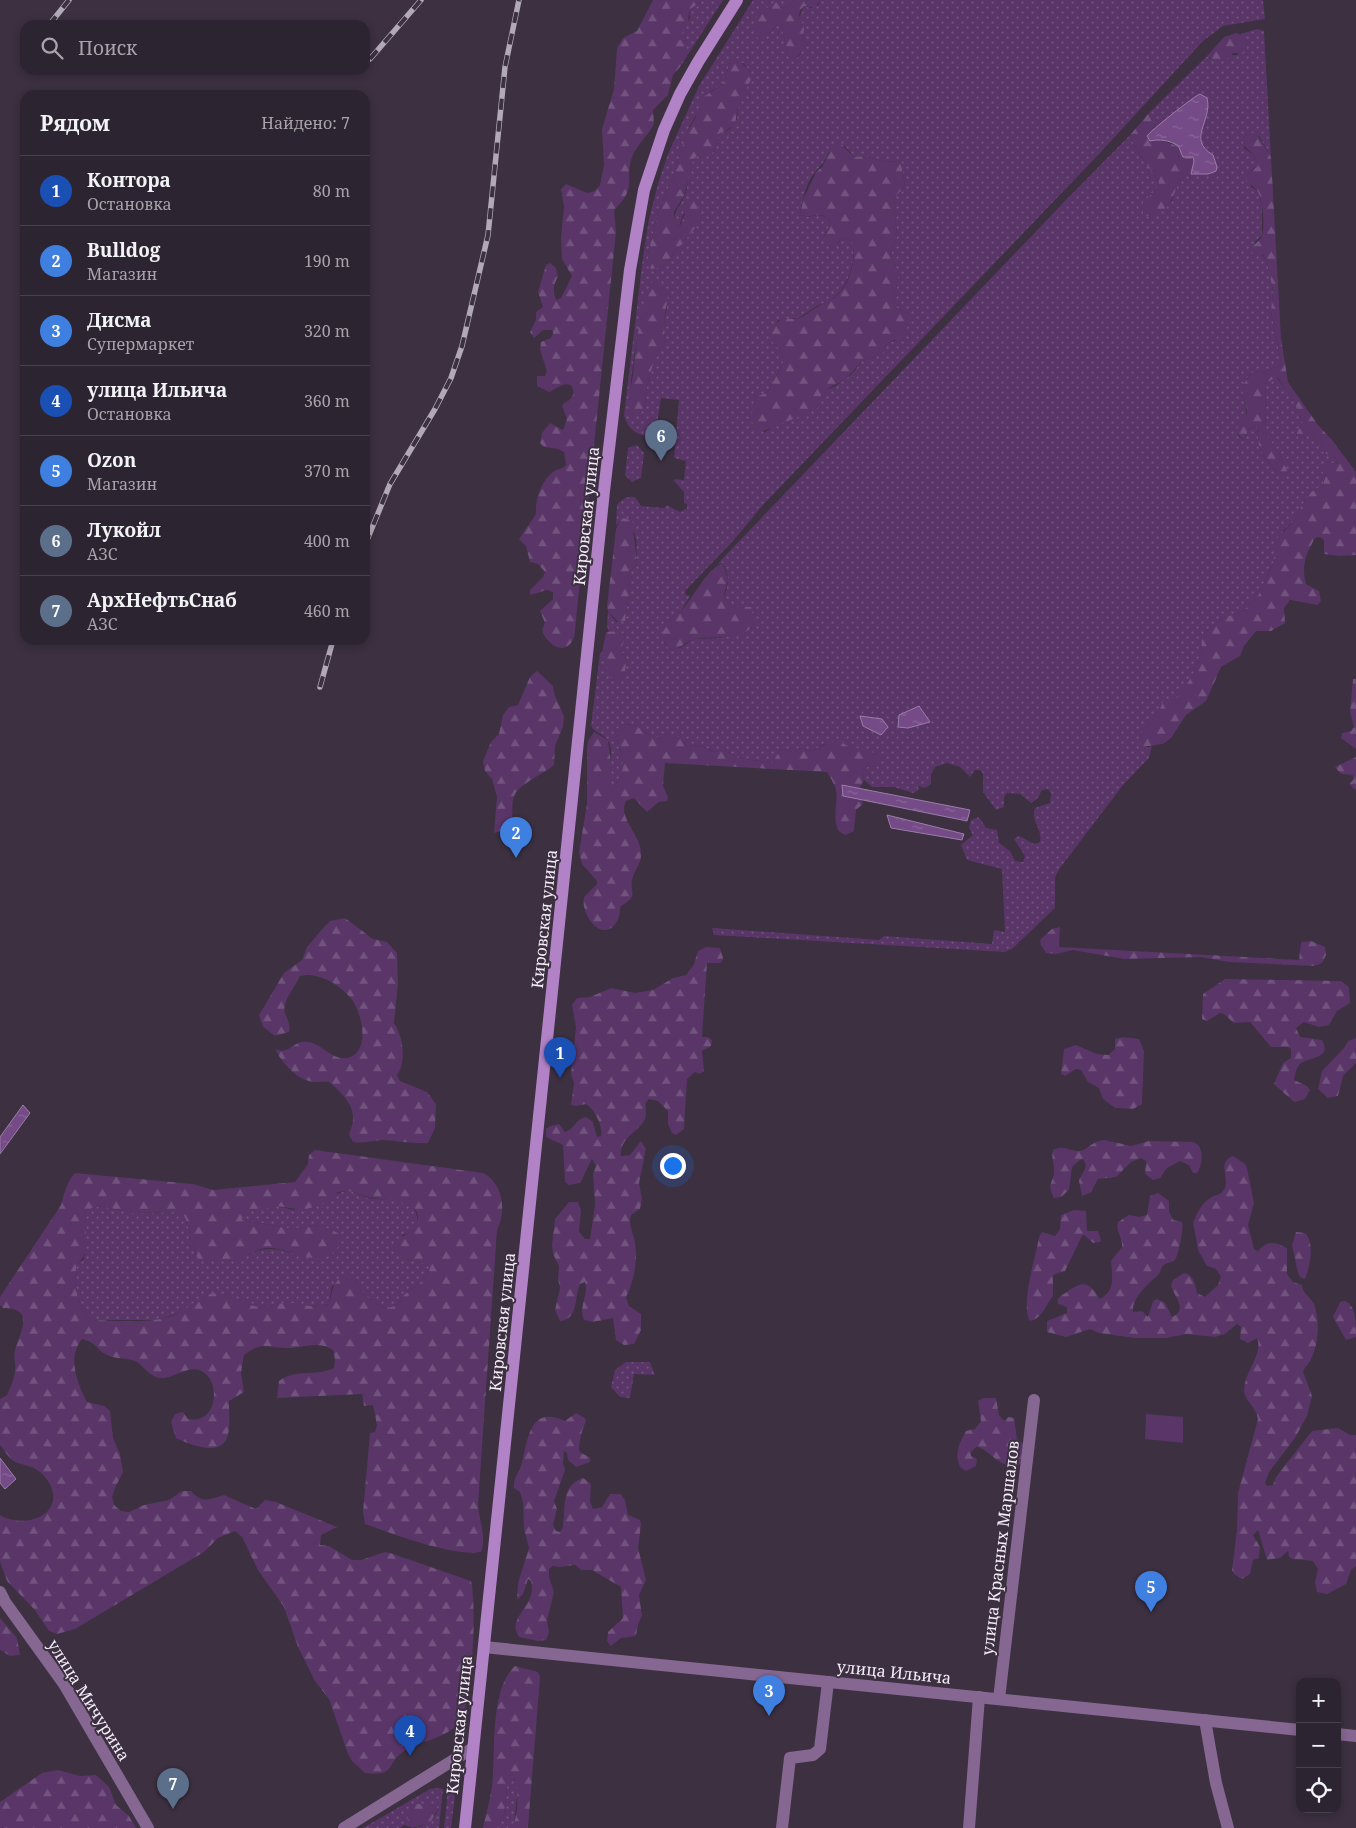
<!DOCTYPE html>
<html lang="ru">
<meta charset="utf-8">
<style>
:root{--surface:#2d2431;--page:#352c39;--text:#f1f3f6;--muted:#a7a4ab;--line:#48414d;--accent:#8bbbb9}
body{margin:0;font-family:"Noto Serif",serif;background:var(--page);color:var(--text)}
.controls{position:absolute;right:15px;bottom:15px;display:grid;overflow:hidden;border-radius:10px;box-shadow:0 2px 8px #0003}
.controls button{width:45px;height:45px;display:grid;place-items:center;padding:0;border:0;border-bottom:1px solid var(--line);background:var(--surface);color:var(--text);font:25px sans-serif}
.you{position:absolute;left:672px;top:1165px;width:18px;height:18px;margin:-12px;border:4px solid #fff;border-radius:50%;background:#1a73e8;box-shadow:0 0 0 8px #1a73e833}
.badge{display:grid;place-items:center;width:32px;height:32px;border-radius:50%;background:var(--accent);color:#fff;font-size:16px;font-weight:700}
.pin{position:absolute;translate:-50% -41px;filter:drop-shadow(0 1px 2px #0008)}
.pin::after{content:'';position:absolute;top:26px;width:18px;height:15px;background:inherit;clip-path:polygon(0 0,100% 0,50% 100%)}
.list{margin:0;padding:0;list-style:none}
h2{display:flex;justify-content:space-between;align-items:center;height:65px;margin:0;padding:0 20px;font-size:21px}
h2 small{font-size:16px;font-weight:400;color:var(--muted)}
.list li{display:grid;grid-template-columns:32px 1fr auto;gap:15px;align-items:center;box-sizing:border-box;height:70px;padding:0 20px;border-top:1px solid var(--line)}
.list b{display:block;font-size:19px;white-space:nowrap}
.list p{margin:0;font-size:16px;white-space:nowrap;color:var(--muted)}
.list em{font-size:16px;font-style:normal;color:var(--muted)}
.icon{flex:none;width:28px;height:28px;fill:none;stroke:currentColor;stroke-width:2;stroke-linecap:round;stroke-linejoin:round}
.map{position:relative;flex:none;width:1356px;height:1828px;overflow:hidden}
.search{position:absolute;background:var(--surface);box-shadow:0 2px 8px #0003;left:20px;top:20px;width:350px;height:55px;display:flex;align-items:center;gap:12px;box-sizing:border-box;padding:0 18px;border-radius:15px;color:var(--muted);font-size:19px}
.panel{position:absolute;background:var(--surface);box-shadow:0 2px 8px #0003;left:20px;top:90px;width:350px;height:555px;border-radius:15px}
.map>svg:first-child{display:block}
.grass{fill:url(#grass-dots);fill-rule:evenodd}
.forest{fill:url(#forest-firs);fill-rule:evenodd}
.green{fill:#593568}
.water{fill:url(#water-ripples);stroke:#9b7ca9}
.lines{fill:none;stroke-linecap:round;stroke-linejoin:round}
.minor{stroke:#856792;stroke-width:12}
.tertiary{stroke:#856792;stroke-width:12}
.secondary{stroke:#b282c7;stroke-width:12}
.rail-casing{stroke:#b2a9b6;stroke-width:5.5}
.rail{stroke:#3c3041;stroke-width:4;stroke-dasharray:11;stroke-linecap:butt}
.labels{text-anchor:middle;stroke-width:4;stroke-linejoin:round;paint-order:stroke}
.street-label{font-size:16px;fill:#f4edf8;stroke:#3c3041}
</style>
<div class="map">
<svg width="1356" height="1828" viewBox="0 0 1356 1828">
<defs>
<pattern id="grass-dots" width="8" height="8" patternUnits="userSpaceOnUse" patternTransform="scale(1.25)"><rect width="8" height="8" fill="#593568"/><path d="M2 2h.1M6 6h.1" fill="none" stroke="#71537e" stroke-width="1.8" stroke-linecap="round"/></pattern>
<pattern id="forest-firs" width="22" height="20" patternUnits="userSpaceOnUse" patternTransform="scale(1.25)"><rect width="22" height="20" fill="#593568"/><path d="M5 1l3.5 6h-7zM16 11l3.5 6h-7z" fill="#71537e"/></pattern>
<pattern id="water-ripples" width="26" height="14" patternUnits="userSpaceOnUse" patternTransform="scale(1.25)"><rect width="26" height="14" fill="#754b87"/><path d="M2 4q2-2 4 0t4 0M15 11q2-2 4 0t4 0" fill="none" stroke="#896599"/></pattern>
</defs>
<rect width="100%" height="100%" fill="#3c3041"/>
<g class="grass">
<polygon points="703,0 723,0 680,67 686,41 678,39 690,18 689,10"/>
<path d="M 753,0 L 794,0 L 788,6 L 781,8 L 776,2 C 758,16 755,13 758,38 C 768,40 772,30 777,24 L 781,24 L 788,56 L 797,58 L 803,50 L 804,29 L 799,18 L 804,6 L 811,8 L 818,5 L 820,0 L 1263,0 L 1265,19 L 1223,26 L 1203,41 L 1099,154 L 762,506 L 734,540 L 685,591 L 686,595 L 690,596 L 681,611 L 670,619 L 664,628 L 664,642 L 670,650 L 680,648 L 693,639 L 720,638 L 752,628 L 751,607 L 732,607 C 719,599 728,591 728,580 C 728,575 725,568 723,563 L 718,564 L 722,559 L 1066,200 L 1130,135 C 1133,147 1151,170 1159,182 L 1157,189 L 1149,196 L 1159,213 L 1172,201 L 1179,179 L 1195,172 L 1203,174 L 1209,153 C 1194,148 1203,125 1207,115 L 1191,99 L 1174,115 L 1155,128 L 1149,113 L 1207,56 L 1210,59 L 1228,58 L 1230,55 L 1238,55 L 1241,34 L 1257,29 L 1264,31 L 1271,157 L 1259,136 L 1248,133 L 1243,138 L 1244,148 L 1254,155 L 1258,166 L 1250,171 L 1251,187 L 1258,191 L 1262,205 L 1262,235 L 1255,242 L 1254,255 L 1262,255 L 1267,261 L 1273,291 L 1271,311 L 1281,362 L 1280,365 L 1267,371 L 1251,373 C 1249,376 1245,380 1244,384 C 1239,395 1251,407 1244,421 L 1241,422 L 1238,436 L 1244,440 L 1249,429 L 1257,426 L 1259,445 L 1265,459 L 1278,473 L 1287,470 L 1280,455 L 1265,433 L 1266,383 L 1276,377 L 1292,397 L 1303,422 L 1299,429 L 1304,439 L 1307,436 L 1312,436 L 1319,443 L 1322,451 L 1338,460 L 1336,464 L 1327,462 L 1321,468 L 1325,477 L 1323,485 L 1311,492 L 1301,507 L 1296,519 L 1283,531 L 1273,563 L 1258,596 L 1243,611 L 1223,618 L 1201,636 C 1205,662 1188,684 1174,703 L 1163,702 L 1159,711 L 1140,735 L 1147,748 L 1152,746 L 1149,758 L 1123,785 L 1060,868 L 1055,877 L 1055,908 L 1012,949 L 1005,952 L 714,935 L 712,928 L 879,940 L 884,936 L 992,944 L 994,930 L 1005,932 L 1002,869 L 967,860 L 961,845 L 973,835 L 969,828 L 971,820 L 979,817 L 986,828 L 997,830 L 999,843 L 1010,851 L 1015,861 L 1023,862 L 1025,856 L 1014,839 L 1019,836 C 1026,838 1032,847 1040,842 C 1043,829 1030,821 1035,808 L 1050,803 L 1051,794 L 1048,789 L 1042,790 L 1037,799 L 1031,803 L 1020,794 L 1007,793 L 1004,797 L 1004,807 L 996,810 L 983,792 L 983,774 L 980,770 L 975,770 L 970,777 L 960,767 L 947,763 L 935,767 L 931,774 L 931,784 L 925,788 L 918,786 L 919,790 L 913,793 L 894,787 L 872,787 L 864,780 L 863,769 L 876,763 L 876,754 L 847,746 L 842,742 L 824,744 L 813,751 L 799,748 L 793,752 L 781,749 L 772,763 L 738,758 L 724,750 L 715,752 L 699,745 L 688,747 C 686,745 685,743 683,741 C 674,733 662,740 652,736 C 638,730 645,725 623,724 L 615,731 C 621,756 631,769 611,790 L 607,783 C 610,772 615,748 607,739 C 601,733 595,733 591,726 L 600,653 L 602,652 L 604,654 L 611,677 L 622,677 L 627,660 L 621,651 L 625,636 L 619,631 L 609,632 L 607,626 L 608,611 L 616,622 L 625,621 L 630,588 L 628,573 L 637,564 L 636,539 L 632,526 L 620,520 L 616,526 L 617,505 C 622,499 627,496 635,497 L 641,506 L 664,508 L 667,505 L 680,512 L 687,508 L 687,504 L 684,503 L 684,492 L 674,481 L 675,479 L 684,480 L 686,461 L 674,458 L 679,400 L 661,398 L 655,436 C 639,437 628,431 624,415 L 643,257 L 649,219 L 658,184 L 668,154 L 699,86 ZM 730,63 L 743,63 L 751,73 L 738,107 L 737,119 L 730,129 L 719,134 L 714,152 C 708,153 700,153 695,158 C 686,166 689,181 686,192 C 682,205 673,210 674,224 L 679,227 L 684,212 L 695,228 L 663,267 L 648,254 L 658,212 L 673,177 L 689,127 L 710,92 L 723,84 ZM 845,146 L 854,157 C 867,155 873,159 884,161 C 891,162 895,160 901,163 L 905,186 L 895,197 L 894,205 L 897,235 L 891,255 L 898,275 L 894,306 L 906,313 L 895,341 L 887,343 L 882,354 L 862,361 L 852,374 L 834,387 L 827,389 L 800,415 L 776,424 L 764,433 L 754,397 L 767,393 L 784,361 L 780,349 L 774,344 L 775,326 L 778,320 C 801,319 800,317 817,306 C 822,303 827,303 831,300 C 849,287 854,265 854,244 L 849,239 L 842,238 L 837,243 L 824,236 L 831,223 C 823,209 813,220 800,215 C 802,201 806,183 815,172 C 822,164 825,162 829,152 ZM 653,282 L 667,307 L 664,323 L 665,341 L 654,359 L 645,395 L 646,404 L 638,416 L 630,412 C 627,394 642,294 653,282 Z"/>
<polygon points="637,445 644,453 641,478 632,482 625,475 628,448"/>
<path d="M 346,1191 C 354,1191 360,1195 368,1198 C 384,1201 418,1195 417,1220 C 417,1230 410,1233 402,1235 L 407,1260 L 423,1262 L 430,1267 C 428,1281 414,1286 404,1295 C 402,1297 401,1302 398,1304 C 382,1316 360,1293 355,1280 L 332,1286 L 329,1304 L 320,1307 L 284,1303 L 265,1308 L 254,1307 L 236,1299 L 208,1294 L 184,1311 L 157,1320 L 91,1320 C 77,1301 72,1287 77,1264 L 84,1259 L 86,1243 L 84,1218 L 86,1210 L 101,1206 L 133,1213 L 177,1212 L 184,1216 L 188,1224 L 191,1241 L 198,1259 L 249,1255 C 277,1237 303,1266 332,1254 L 320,1225 L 293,1229 L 242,1220 L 245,1211 L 277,1206 L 293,1210 L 325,1200 L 331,1195 Z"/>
<polygon points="626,1362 650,1362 655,1375 634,1374 630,1398 620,1397 611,1387 615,1370"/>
<polygon points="514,1778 518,1786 517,1796 514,1823 508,1828 497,1828 504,1815 507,1786"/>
<path d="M 437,1788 L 443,1789 L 439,1828 L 416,1828 C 427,1824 435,1820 438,1809 L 433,1804 L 420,1804 L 412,1828 L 414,1828 L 404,1825 L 400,1828 L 363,1828 L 430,1789 Z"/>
<polygon points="448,1789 455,1796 451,1828 444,1828"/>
</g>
<g class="forest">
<path d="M 653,0 L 703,0 L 689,10 L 688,25 L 678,39 L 686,41 L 687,50 L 680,67 L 673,75 L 668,95 L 653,110 L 654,124 C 649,134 639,143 634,153 C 622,176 640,186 614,210 L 616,232 L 576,620 C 575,627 576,637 571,643 C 561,656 545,641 542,630 L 545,623 L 540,611 L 553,599 L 553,592 L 547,590 L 530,595 L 530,590 L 543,577 L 545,572 L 538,564 L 530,562 L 526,546 L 519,539 L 536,514 C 535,500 541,481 553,472 C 558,468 562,470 566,465 L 564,452 L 558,449 L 544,447 L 540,443 L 542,433 L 550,423 L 563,430 L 567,419 L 562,406 C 564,402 568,402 571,398 C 573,396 574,393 573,390 C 570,377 555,390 549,392 L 537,386 L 537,376 L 545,376 L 547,371 L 540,350 L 541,342 L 551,338 L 553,333 L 552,330 L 543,330 L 534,338 L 530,332 L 536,320 L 536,312 L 543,307 L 538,292 L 546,265 L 550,263 L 556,268 L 558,277 C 553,284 553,292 556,300 L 561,298 L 572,276 L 562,259 L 561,237 L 564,207 L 561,189 L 566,184 L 587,193 L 595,191 L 600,185 L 604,165 L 602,129 L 614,89 L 617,48 L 623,38 L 637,31 Z"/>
<path d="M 794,0 L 820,0 L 815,8 L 804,6 C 793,19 804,19 804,29 C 803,36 804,44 803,50 L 794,60 L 790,59 L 788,56 L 781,24 L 777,24 L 766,38 L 762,39 L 755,36 L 757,15 L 776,2 L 781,8 L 788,6 Z"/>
<path d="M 1236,33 C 1245,35 1248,44 1247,53 L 1234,53 L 1221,62 L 1213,60 L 1207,56 L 1224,37 Z"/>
<path d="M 733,60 L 739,60 L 751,73 L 751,79 L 738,107 L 735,125 L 719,134 L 714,152 L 697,156 L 693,160 L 684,196 L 674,212 L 674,224 L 679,227 C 687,217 682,201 697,198 L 699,216 L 695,228 L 663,267 L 651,269 L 648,265 L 648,254 L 658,212 L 673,177 L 687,132 L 695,119 L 702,98 L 723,84 L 730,63 Z"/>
<path d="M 1149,113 L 1155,128 L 1147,136 L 1178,146 L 1185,157 L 1191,156 L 1194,161 L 1191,174 L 1179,179 C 1175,196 1165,221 1143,215 L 1143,202 L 1157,189 L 1159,182 C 1151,170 1133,147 1130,135 Z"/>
<path d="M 1248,133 L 1256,133 L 1271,157 L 1281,338 L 1288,382 L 1318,425 L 1332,440 L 1356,472 L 1356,555 L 1339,556 L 1324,554 L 1324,540 L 1320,537 L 1315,538 C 1306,554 1301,566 1306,584 L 1319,591 L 1321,601 L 1318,605 L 1290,600 L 1284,608 L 1285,623 L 1271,631 L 1256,631 L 1244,646 L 1240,656 L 1221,667 L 1206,701 L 1186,715 L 1171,738 L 1163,744 L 1142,747 L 1140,735 L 1159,711 L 1163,702 L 1171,699 L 1174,702 C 1188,683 1205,662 1201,636 L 1223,618 L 1243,611 L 1258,596 L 1273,563 L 1277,538 L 1296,519 L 1301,507 L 1311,492 L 1323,485 L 1325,477 L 1321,468 L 1323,464 L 1327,462 L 1336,464 L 1338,461 L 1322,451 L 1319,443 L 1312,436 L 1307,436 L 1299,442 L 1297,433 L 1303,422 L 1292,398 L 1277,377 L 1266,383 L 1265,433 L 1280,455 L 1287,470 L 1286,474 L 1278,473 L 1265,459 L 1259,445 L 1257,426 L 1249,429 L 1244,440 L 1237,433 L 1238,425 C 1256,410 1241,405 1243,387 C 1244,382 1248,378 1251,373 L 1267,371 L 1280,365 L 1281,362 L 1271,311 L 1273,291 L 1267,261 L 1263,255 L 1254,255 L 1252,252 C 1252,243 1259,243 1262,236 C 1265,227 1263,200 1258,192 C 1256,187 1250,185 1246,181 L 1247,174 L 1258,166 L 1254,155 L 1243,145 L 1243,138 Z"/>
<path d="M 839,142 L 854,157 C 867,155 873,159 884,161 C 891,162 895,160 901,163 L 905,186 L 895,197 L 894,205 L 897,235 L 891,255 L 898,275 L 894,306 L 906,313 L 910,319 C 907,333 901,339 887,343 L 882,354 L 862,361 L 846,379 L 827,389 L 818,399 L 819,407 C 815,410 761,433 757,433 L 751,420 L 754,397 L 767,393 L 784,361 L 780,349 L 769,339 C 771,329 776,321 785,318 C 799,322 806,314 817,307 C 821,304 826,303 831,300 C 850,288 854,265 854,245 L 849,239 L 842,238 L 832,247 L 826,244 L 824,237 L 831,223 C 823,209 813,219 800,215 L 803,200 L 816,172 L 822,167 L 833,146 Z"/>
<path d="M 653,281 L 660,283 L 668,294 L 664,323 L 665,341 L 653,364 L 645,395 L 646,404 L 638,416 L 634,417 L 631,416 C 629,411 628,405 628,401 C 629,391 632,383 633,374 C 635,355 641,294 653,281 Z"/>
<path d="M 623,518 L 631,520 L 633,523 C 632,528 637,555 637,564 L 628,573 L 630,588 L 625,621 L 619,623 L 608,611 L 607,606 L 616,529 L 620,520 Z"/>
<path d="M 723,563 L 728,580 L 724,595 L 728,604 L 732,607 L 751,607 L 755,623 C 741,643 714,635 695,639 C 685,641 680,650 670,650 L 662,638 C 662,631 665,625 669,620 C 673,616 678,614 682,610 C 693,598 707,568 723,563 Z"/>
<polygon points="619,631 625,636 621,651 627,660 624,675 619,679 610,677 602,652 606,632"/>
<path d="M 537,671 L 553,686 L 555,696 L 564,716 L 563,727 L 555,746 L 554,765 C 543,774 528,780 518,790 C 504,805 525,824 494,833 L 497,797 L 492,779 L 485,771 L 483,761 L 491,742 L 499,734 L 503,715 L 509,707 L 518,705 L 530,677 Z"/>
<polygon points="1353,679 1356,679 1356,749 1341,738 1342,733 1351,731 1354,727 1350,712"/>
<path d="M 623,724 C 645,725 637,730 652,736 C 662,740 671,732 680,738 C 684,740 685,745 688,747 L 699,745 L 714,752 L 724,750 L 738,758 L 772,763 L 781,749 L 793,752 L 799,748 L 813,751 L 827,743 L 839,741 C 842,742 844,744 846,745 C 855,750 874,748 879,758 L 876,763 L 863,769 L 864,780 L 859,789 L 863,804 L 856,810 L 854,831 L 846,835 C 828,831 839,803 836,790 C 835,785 830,777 827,772 L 665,763 L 663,786 L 668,797 L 667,801 L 659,802 L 647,812 L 634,798 L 626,801 C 617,818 642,835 641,855 C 641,864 634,871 632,880 C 630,894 639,895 621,906 C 619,911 620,917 617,921 C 604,945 580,916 584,897 L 597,884 L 597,881 L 582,864 L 579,852 L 587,804 L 587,748 L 588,741 L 594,732 L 608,740 L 612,769 L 607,783 L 611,790 C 631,769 621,755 615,731 Z"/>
<polygon points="1356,757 1356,789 1354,789 1349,784 1354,779 1353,775 1341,774 1335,767"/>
<path d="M 345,918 L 373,939 L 387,942 L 397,953 L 398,983 L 394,1023 C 403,1036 407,1062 397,1075 L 400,1081 L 427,1092 L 436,1104 L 435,1128 L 428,1143 C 413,1144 399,1141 384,1140 C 373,1140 364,1144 353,1142 L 349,1135 C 350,1130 353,1125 353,1119 C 354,1104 340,1091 329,1082 C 323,1081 315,1083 309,1081 C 295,1078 281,1061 275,1049 C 290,1056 294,1038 309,1042 C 321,1044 334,1061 347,1058 C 371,1053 362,1015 353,1001 C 342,986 318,971 300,976 C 296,985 287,996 285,1005 C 282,1015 292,1021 289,1032 L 275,1036 L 263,1027 L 259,1015 L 284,973 L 302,960 L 307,947 L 325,926 L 330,921 Z"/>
<polygon points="1060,927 1059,947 1299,960 1301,942 1311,941 1325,947 1326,955 1322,963 1314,966 1229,962 1201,957 1124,959 1073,950 1056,954 1046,953 1041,945 1040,940 1052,929"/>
<path d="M 706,947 L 720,948 L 723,958 L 721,963 L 707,963 L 702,1037 L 708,1037 L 712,1040 L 711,1046 L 702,1051 L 704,1071 L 700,1074 L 695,1072 L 687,1079 L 684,1129 L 676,1135 L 672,1133 L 668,1124 L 668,1111 L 658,1101 L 649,1099 L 646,1102 C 645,1108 647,1113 645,1119 C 639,1132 619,1138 621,1156 L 630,1155 L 641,1141 L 646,1149 L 639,1183 L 642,1198 L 640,1209 L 631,1215 C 628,1225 633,1233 635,1242 C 638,1260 634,1282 626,1297 L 629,1306 L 641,1314 L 641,1330 L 634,1344 L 624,1345 L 616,1340 L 613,1318 L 593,1322 L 584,1320 C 578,1307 589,1295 585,1282 L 580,1284 C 574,1298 579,1319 560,1321 L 555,1310 L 560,1288 L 558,1279 L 559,1266 L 553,1254 L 552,1245 L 555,1219 L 569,1202 L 578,1202 L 581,1211 L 579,1232 L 585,1239 L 590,1239 L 595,1205 L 593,1174 L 596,1166 L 592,1159 L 580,1183 L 569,1185 L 565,1182 L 563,1145 L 546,1137 L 546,1129 L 550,1126 L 559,1124 L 565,1132 C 575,1129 575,1119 586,1117 L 593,1122 L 597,1137 L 601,1136 C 603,1126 595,1110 586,1104 L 576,1106 L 571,1105 L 574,1083 L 571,1074 L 576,1027 L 572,1005 L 577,998 L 590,997 L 611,988 L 635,993 L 653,990 L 673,978 L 686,975 L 694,964 L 698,951 Z"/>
<path d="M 1225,979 L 1341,981 L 1349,987 L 1350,1003 L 1337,1011 L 1329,1025 L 1319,1027 L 1304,1022 L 1296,1028 L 1300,1037 L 1322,1040 C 1333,1059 1308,1057 1300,1064 C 1296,1068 1295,1075 1294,1080 L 1307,1086 L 1310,1090 L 1305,1099 L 1295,1102 C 1293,1101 1276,1086 1274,1084 L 1283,1063 L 1291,1058 L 1291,1049 L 1287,1047 L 1271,1047 L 1250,1022 L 1234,1023 L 1224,1014 L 1220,1013 L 1207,1021 L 1202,1019 L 1203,994 Z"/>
<polygon points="1123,1037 1139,1039 1144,1051 1142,1104 1133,1109 1115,1108 1103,1099 1099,1088 1088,1082 1081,1070 1076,1069 1065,1076 1061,1074 1064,1049 1076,1045 1097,1054 1108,1055 1115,1049 1115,1039"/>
<polygon points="1356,1038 1356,1063 1343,1076 1338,1096 1328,1098 1318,1089 1322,1071 1344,1048 1348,1041"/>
<path d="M 1105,1140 L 1131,1146 L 1149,1141 L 1194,1142 C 1205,1148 1203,1164 1197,1173 L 1193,1173 L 1189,1165 L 1180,1161 L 1167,1168 L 1160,1178 L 1153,1180 L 1145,1174 L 1146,1161 L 1141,1158 L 1131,1162 L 1116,1177 L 1098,1179 L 1091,1192 L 1082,1196 L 1079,1181 C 1081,1173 1090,1168 1083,1159 L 1080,1160 L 1072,1167 L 1069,1190 L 1061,1197 L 1054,1198 C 1046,1182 1054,1183 1054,1171 C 1054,1163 1051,1158 1053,1150 C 1065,1144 1070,1152 1080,1151 C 1088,1150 1091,1141 1105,1140 Z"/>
<path d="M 315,1150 L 483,1173 C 503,1183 507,1211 497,1230 L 478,1505 C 479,1520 487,1538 481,1552 C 453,1557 393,1534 365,1524 L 363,1512 L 370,1433 L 375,1432 L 377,1425 L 373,1405 L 364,1406 L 362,1394 L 277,1398 L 279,1381 C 296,1368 316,1377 334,1368 L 335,1359 L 333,1350 C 317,1340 305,1348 288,1348 C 268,1348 261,1341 244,1355 L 241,1373 L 244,1392 L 229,1401 C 229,1411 231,1431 226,1440 C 217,1456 188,1444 176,1438 L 171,1422 L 175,1414 L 183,1412 L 188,1419 C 216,1425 222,1384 203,1372 C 188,1363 174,1380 159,1378 C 150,1376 144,1367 137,1362 C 128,1357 117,1360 107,1355 C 96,1350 98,1343 82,1339 C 67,1357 77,1383 87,1402 L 104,1406 L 110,1411 L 113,1438 L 120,1454 L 123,1472 L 115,1488 L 112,1497 L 114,1505 L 121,1511 L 129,1512 L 144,1505 L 169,1500 L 182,1491 L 191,1491 C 202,1504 210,1499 224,1495 L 256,1509 L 265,1500 L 276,1502 L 337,1527 L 321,1535 L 320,1545 L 329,1546 L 352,1560 L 361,1560 L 385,1552 L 393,1554 L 471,1581 C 477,1603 473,1709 458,1724 C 444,1739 420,1741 404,1751 C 385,1764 397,1777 365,1773 L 352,1761 L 348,1754 L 329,1699 L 315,1681 L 298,1647 L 284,1607 L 258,1570 L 242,1537 L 235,1531 L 218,1538 L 204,1552 L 75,1629 L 57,1634 L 49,1631 L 34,1609 L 7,1581 L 0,1562 L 0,1515 C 7,1520 21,1522 30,1520 C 58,1514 60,1490 40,1472 C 32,1466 24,1465 15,1462 C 9,1459 4,1450 0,1445 L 0,1399 L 7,1395 C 10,1388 15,1377 15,1370 C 16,1363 13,1356 15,1350 C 20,1332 36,1308 3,1308 L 0,1305 L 0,1297 L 61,1205 C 64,1194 67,1181 75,1173 L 193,1184 L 213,1190 L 295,1182 L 308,1164 L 309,1155 ZM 346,1191 C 354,1191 360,1195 368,1197 C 381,1201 430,1198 415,1226 C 411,1234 401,1236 394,1242 L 394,1252 C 403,1263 418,1258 430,1267 C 428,1281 414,1286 404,1295 C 402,1297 401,1302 398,1304 C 382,1316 360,1293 355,1280 L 347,1276 C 332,1280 333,1290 329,1304 C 313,1311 300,1301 284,1303 C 273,1305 265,1310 254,1306 C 242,1303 231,1294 218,1293 C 201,1292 189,1310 174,1315 C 148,1325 118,1320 91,1320 C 77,1301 72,1287 77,1264 C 95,1250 81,1229 86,1210 L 101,1206 L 133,1213 L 177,1212 L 184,1216 L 188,1224 L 191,1241 L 198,1259 C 209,1259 222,1262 233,1260 C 245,1259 254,1250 265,1248 C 290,1245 326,1277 341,1241 L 338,1233 L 320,1225 L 293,1229 L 242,1220 L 245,1212 L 277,1206 L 302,1210 L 318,1206 L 338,1192 Z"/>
<path d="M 1233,1156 L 1245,1164 L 1247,1168 L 1254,1203 L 1248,1225 L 1254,1249 L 1258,1251 C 1268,1240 1274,1242 1287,1248 L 1287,1274 L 1293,1282 L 1302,1285 C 1302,1292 1310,1297 1314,1304 C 1320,1319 1319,1344 1311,1359 C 1309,1364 1305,1366 1303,1372 L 1312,1396 L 1307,1416 L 1295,1438 L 1269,1472 L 1265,1483 L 1267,1486 L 1273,1485 L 1276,1477 L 1312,1431 L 1338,1428 L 1350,1435 L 1356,1435 L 1356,1566 L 1351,1570 L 1346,1584 L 1327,1594 L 1317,1592 L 1315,1582 L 1318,1569 L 1313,1561 L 1292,1559 L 1289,1557 L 1288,1551 L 1280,1558 L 1267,1560 L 1258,1530 L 1253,1535 L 1260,1547 L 1259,1558 L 1253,1560 L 1250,1574 L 1242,1579 L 1234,1574 L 1232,1570 L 1237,1530 L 1238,1493 L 1258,1419 C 1256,1408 1245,1400 1244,1391 C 1243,1373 1264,1355 1257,1338 L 1248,1343 L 1240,1339 L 1241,1327 L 1237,1324 L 1225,1334 L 1215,1337 L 1186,1334 L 1166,1338 L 1135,1338 L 1099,1333 L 1090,1329 L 1066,1337 L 1047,1332 L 1047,1321 L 1067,1313 L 1067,1307 L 1058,1304 L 1058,1300 C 1060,1295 1063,1295 1067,1292 C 1084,1280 1089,1282 1100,1299 C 1116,1291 1112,1275 1111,1261 L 1122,1247 C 1123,1237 1115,1232 1118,1222 L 1129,1215 L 1139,1217 L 1147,1215 L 1150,1196 L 1158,1193 L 1169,1201 L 1169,1211 L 1173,1220 L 1182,1222 C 1184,1229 1178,1256 1175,1260 C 1172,1263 1167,1262 1164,1265 C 1161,1267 1161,1272 1158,1275 C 1149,1283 1131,1299 1133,1312 L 1142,1311 L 1148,1317 L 1153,1301 L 1157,1299 L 1165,1303 L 1172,1317 C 1189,1310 1173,1295 1171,1285 L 1173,1280 L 1184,1273 C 1194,1275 1195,1284 1197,1293 L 1205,1297 L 1218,1285 L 1221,1277 L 1216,1269 L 1207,1266 L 1198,1250 L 1193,1222 C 1197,1214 1201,1204 1209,1199 C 1215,1194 1221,1196 1225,1188 C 1229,1176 1217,1162 1233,1156 Z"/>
<path d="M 1074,1210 L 1086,1211 L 1087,1231 L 1098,1231 L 1101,1240 L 1100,1242 L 1093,1243 L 1084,1235 L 1082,1236 L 1065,1271 L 1053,1275 L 1053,1296 C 1046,1304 1043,1318 1030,1321 C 1020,1305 1036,1256 1039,1237 L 1042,1232 L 1055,1236 L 1060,1229 L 1061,1215 Z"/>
<path d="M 1296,1232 L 1305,1233 C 1315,1242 1310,1268 1305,1279 L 1300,1277 L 1298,1273 L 1292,1245 Z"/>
<path d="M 1344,1301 C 1356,1303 1356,1325 1356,1337 L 1346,1340 L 1333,1317 L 1340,1302 Z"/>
<path d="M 983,1398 L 996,1398 L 999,1415 L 1004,1421 L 1008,1417 L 1014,1418 L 1017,1439 L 1025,1445 L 1022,1462 L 1019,1465 C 998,1470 990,1448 976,1447 L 971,1452 L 971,1456 L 977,1459 L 976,1466 L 966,1471 L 960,1467 C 954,1453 959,1444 966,1431 L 975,1429 L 981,1421 L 978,1401 Z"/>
<path d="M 576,1413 L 585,1418 L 586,1422 C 583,1425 577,1449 580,1452 C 582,1454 587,1455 590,1458 L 590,1462 L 576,1467 L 568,1460 L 567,1453 L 564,1451 L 563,1463 L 565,1470 L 554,1501 L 557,1509 L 553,1525 L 556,1531 L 560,1532 L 562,1529 C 567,1510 559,1486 583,1478 L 591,1484 L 590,1501 L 593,1509 L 602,1507 L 610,1494 L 620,1494 L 625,1500 L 628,1515 L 640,1520 L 641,1524 L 638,1548 L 646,1580 L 639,1595 L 642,1616 L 638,1624 L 636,1636 L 621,1638 L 611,1646 L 607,1641 L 608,1632 L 623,1618 L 621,1587 L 592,1570 L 581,1570 L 575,1565 L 560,1567 L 552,1566 L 549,1569 L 549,1577 L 554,1592 L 547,1620 L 549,1632 L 546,1640 L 538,1641 L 519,1637 C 505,1617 538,1606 531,1581 L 528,1579 L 523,1594 L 517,1600 L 518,1583 L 529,1548 L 524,1529 L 523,1502 L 520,1492 L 514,1488 C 513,1479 518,1474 521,1466 C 528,1442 528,1404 565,1421 Z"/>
<polygon points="0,1618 17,1638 20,1655 10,1656 0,1650"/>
<path d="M 515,1666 L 538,1672 L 540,1677 L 528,1828 L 508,1828 C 509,1826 512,1825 514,1822 C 518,1814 519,1785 514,1778 L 507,1786 L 504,1815 L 497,1828 L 483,1828 C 486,1814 490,1800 492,1786 C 496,1753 489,1690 515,1666 Z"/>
<polygon points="58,1770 80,1776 96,1775 109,1787 116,1805 129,1816 136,1828 0,1828 0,1802 42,1773"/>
<polygon points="416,1804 433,1804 438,1809 430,1823 412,1828 407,1818 411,1808"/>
</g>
<polygon class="green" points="1146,1414 1183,1417 1183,1443 1145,1439"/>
<g class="water">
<path d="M 1200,94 L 1207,98 C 1213,121 1186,139 1213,155 L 1217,167 L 1216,171 L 1208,174 L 1191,174 L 1194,161 L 1193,157 L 1183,157 C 1181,154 1180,148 1178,146 C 1170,140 1158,139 1150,141 L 1147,136 C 1149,132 1194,96 1200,94 Z"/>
<polygon points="919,706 930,722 908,728 898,727 899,715"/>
<polygon points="860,716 882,719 888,727 881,735 863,726"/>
<polygon points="842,785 970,810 967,821 843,796"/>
<polygon points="887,815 964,834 962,840 891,828"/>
<polygon points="23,1105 30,1113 0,1154 0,1137"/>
<polygon points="0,1458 16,1479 5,1489 0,1483"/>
</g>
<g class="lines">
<g class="minor">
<polyline points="0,1592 5,1602 64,1684 148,1828"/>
<polyline points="484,1647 1300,1730"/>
<polyline points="999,1699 1034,1400"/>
<polyline points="1205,1720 1216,1783 1228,1828"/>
<polyline points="1337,1734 1356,1736"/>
<polyline points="782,1828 790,1758 813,1755 820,1749 828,1682"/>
<polyline points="969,1828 979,1697"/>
</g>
<polyline class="tertiary" points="344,1828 473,1748"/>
<polyline class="secondary" points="465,1828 604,491 630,270 644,190 664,130 680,94 698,62 737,0"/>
<g class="rail-casing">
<g id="rail">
<polyline points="49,25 69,0"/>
<polyline points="370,59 421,0"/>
<polyline points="365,545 390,484 435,409 451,378 462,346 488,235 505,67 519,0"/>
<polyline points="320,687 333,640"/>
</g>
</g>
<use href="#rail" class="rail"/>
</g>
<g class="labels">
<g class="street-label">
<text transform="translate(586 516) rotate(-84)" y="6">Кировская улица</text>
<text transform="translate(544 919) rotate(-84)" y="6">Кировская улица</text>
<text transform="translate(502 1322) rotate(-84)" y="6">Кировская улица</text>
<text transform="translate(1000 1548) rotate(-83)" y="6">улица Красных Маршалов</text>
<text transform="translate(894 1672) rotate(6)" y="6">улица Ильича</text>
<text transform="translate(89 1700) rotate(58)" y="6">улица Мичурина</text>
<text transform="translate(459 1725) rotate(-84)" y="6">Кировская улица</text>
</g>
</g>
</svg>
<div class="controls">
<button>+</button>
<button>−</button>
<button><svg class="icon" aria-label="locate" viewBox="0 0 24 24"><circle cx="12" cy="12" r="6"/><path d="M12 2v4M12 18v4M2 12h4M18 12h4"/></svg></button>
</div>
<div class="you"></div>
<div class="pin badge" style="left:560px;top:1078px;background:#1a4fb4">1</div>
<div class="pin badge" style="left:516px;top:858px;background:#3f7fe0">2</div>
<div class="pin badge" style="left:769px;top:1716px;background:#3f7fe0">3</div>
<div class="pin badge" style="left:410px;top:1756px;background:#1a4fb4">4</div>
<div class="pin badge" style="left:1151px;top:1612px;background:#3f7fe0">5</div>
<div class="pin badge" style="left:661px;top:461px;background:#5c6f8a">6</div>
<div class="pin badge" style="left:173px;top:1809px;background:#5c6f8a">7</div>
<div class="search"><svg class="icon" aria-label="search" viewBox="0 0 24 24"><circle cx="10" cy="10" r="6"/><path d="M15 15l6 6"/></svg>Поиск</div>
<section class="panel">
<h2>Рядом<small>Найдено: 7</small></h2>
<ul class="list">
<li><span class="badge" style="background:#1a4fb4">1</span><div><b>Контора</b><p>Остановка</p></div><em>80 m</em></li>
<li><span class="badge" style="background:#3f7fe0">2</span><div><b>Bulldog</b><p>Магазин</p></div><em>190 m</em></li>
<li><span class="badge" style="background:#3f7fe0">3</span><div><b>Дисма</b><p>Супермаркет</p></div><em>320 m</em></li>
<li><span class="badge" style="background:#1a4fb4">4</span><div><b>улица Ильича</b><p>Остановка</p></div><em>360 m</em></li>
<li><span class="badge" style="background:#3f7fe0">5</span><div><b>Ozon</b><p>Магазин</p></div><em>370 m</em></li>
<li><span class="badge" style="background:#5c6f8a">6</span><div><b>Лукойл</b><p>АЗС</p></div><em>400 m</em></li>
<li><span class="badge" style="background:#5c6f8a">7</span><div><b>АрхНефтьСнаб</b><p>АЗС</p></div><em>460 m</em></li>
</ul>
</section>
</div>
